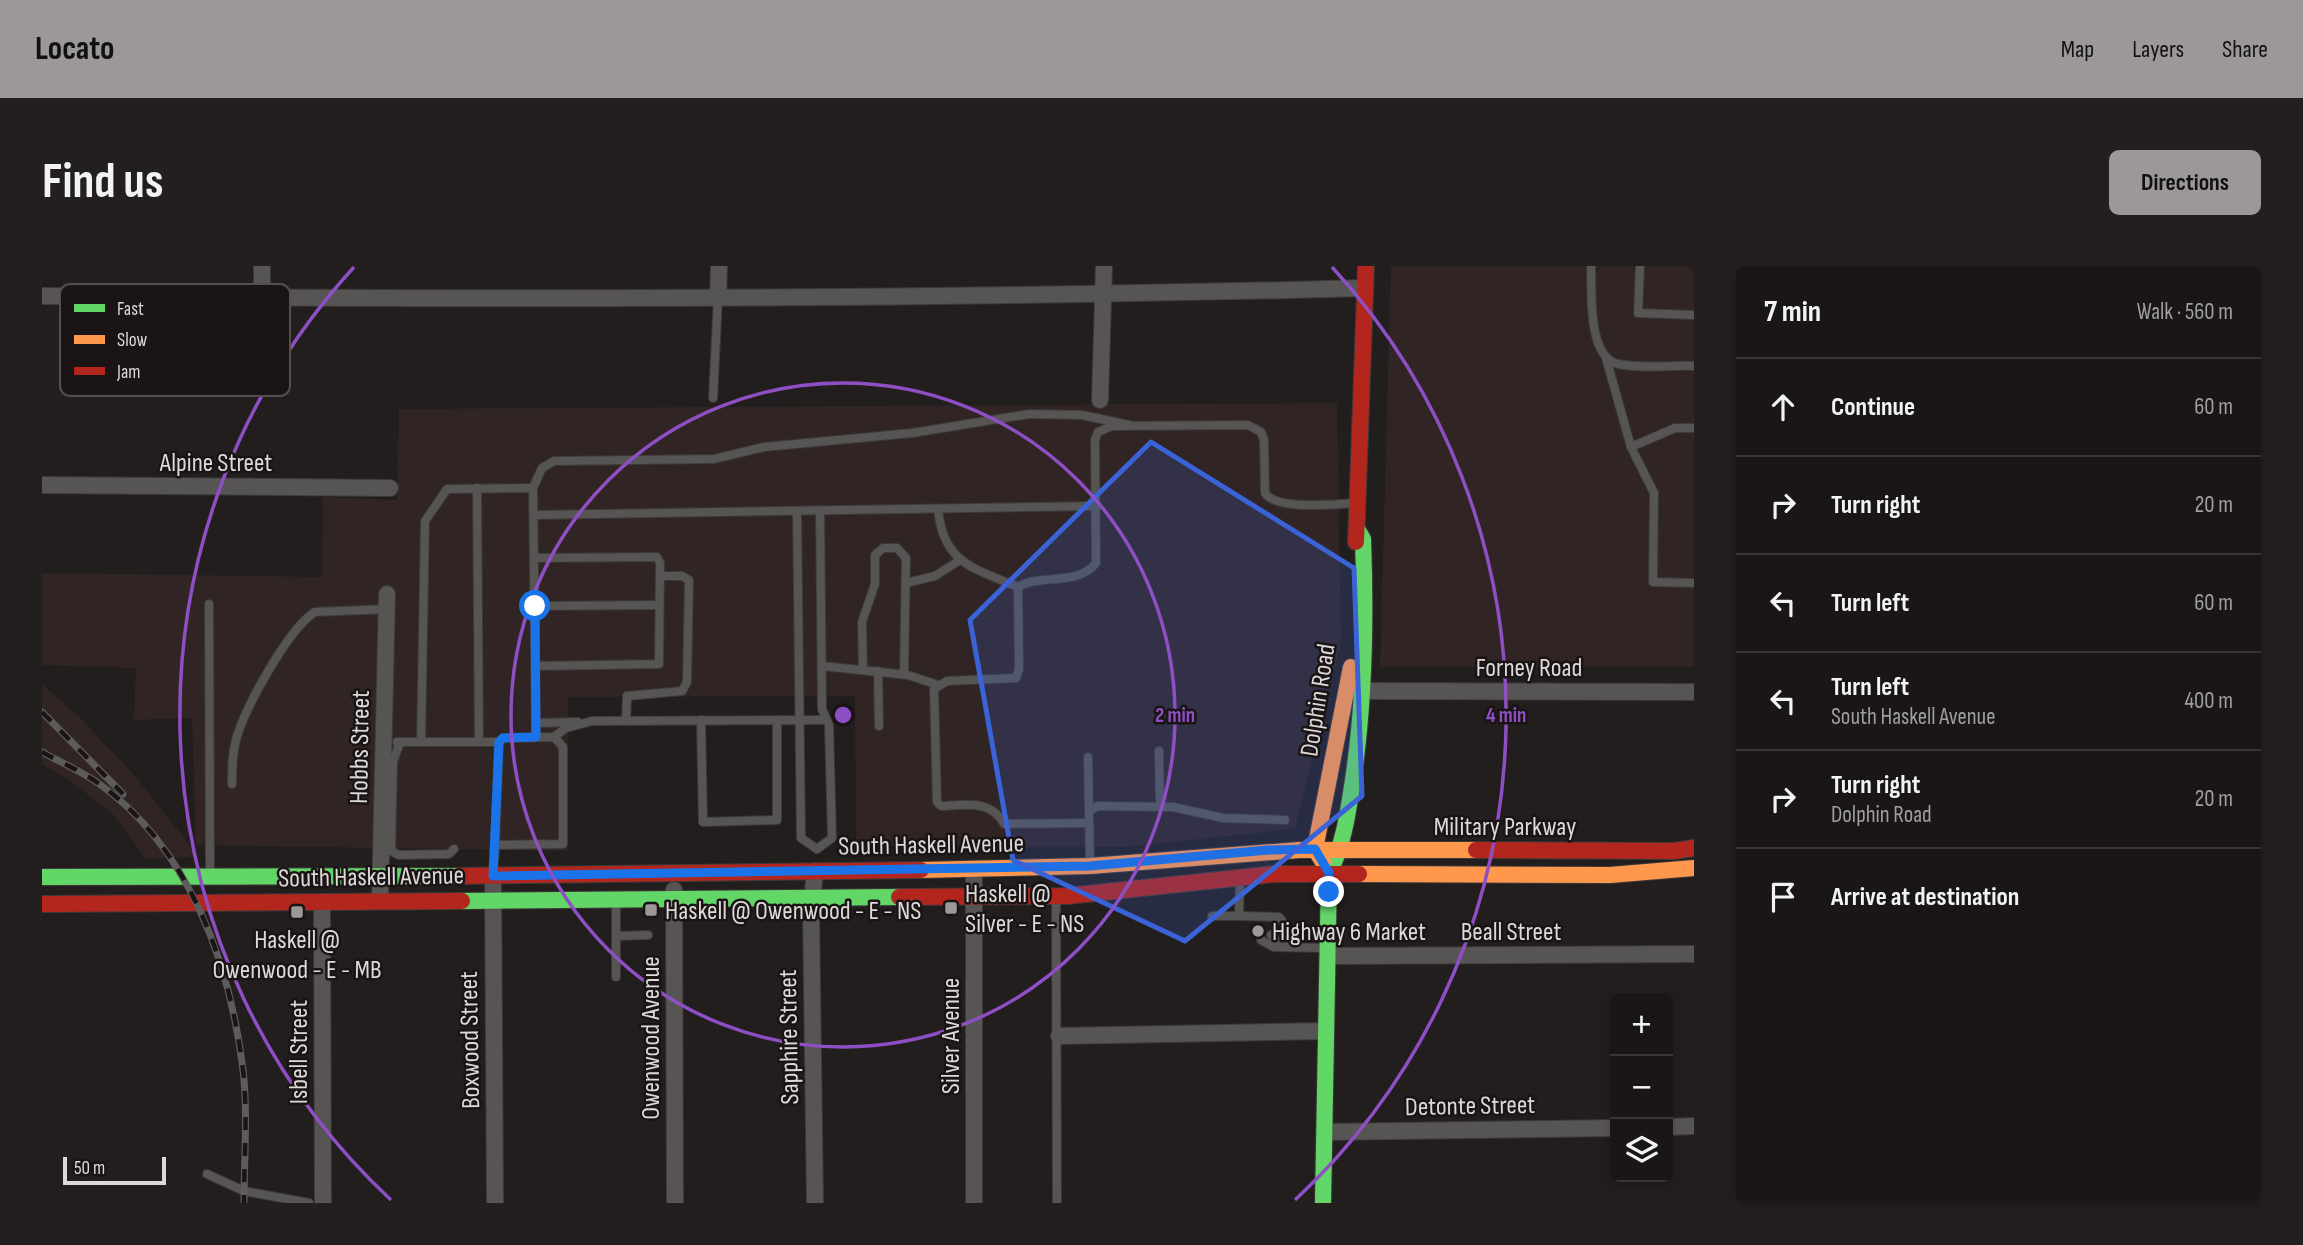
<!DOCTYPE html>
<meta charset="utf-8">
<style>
:root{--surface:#1a1616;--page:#231f1f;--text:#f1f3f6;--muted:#9f9fa1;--line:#383535;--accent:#9c9897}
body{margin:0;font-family:"Sofia Sans Condensed",sans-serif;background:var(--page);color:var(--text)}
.controls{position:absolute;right:21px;bottom:21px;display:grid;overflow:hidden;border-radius:10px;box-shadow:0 4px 10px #0003}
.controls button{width:63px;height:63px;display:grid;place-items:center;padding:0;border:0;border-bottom:2px solid var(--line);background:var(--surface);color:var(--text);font:35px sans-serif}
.scale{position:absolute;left:21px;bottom:18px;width:103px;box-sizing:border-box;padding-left:7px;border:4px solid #ddd9d8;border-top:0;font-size:19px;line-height:24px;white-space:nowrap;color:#ddd9d8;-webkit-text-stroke:5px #1a1414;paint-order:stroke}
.stop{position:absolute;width:21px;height:21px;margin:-16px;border:5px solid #1a73e8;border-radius:50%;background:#fff}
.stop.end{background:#1a73e8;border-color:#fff;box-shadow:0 2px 7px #0008}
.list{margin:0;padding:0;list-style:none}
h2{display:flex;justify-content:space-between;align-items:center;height:91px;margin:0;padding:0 28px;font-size:30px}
h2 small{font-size:23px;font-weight:400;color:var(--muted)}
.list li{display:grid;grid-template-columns:46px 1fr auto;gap:21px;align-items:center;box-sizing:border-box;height:98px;padding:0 28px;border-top:2px solid var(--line)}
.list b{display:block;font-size:26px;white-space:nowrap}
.list p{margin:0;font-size:23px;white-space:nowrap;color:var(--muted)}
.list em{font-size:23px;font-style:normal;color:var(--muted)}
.icon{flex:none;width:38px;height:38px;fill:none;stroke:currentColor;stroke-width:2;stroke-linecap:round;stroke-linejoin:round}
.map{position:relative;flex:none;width:1652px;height:937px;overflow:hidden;border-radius:10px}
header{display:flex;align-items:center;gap:42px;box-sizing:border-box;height:98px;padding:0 35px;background:var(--accent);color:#111}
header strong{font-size:33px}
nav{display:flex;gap:38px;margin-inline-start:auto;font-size:24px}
.intro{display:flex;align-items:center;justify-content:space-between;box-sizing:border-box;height:168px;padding:0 42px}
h1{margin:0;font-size:49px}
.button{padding:18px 32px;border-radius:10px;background:var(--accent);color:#111;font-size:24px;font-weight:700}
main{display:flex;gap:42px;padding:0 42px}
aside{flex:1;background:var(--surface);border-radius:10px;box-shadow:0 4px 10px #0003}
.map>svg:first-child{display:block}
.built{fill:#302524}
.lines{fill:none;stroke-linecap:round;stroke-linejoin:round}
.lane-casing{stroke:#3d3a3a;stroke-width:10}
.street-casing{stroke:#3d3a3a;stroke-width:18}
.fast-casing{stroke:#3d3a3a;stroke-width:18}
.slow-casing{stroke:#3d3a3a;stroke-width:18}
.jam-casing{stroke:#3d3a3a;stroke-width:18}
.lane{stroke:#575454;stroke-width:8}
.street{stroke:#575454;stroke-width:16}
.fast{stroke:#63d668;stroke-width:16}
.slow{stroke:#ff974d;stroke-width:16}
.jam{stroke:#b3261e;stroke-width:16}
.rail-casing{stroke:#5e5b5b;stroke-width:7}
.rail{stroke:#1a1414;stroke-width:4.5;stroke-dasharray:13;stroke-linecap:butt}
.route{stroke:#1a73e8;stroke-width:9}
.marked{fill:#3a63d8;fill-opacity:0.2;stroke:#3a63d8;stroke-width:5;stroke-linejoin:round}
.ring{fill:none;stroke:#8f4fc4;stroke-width:3.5}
.poi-dot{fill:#9c9897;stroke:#1a1414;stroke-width:2.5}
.labels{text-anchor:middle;stroke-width:5;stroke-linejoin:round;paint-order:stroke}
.street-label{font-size:26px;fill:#ddd9d8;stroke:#1a1414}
.poi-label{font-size:26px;fill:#ddd9d8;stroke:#1a1414;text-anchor:start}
.key{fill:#1a1414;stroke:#544f4f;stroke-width:2}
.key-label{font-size:19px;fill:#ddd9d8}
.centre{fill:#8f4fc4;stroke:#1a1414;stroke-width:3.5}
.ring-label{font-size:21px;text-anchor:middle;font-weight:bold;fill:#8f4fc4;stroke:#1a1414;stroke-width:5;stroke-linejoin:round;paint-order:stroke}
</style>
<header>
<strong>Locato</strong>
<nav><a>Map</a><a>Layers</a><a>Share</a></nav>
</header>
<div class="intro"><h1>Find us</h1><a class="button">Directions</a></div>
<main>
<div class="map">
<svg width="1652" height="937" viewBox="0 0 1652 937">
<rect width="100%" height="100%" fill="#221e1e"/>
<g class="built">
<polygon points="1349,0 1652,0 1652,401 1338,401"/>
<polygon points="1295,137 1299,376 1253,563 1082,581 814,580 813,430 526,431 526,585 154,579 150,452 92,454 94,402 0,399 0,307 280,311 281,231 355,234 357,143"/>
<polygon points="0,418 37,451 92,509 157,591 104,593 71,548 26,513 0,498"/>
</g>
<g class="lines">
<g class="lane-casing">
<g id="lane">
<path d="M 1549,0 C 1550,25 1545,91 1576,98 C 1599,103 1628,99 1652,100"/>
<polyline points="1598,0 1596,47 1652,49"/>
<polyline points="1564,92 1589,181 1612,227 1611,316 1652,317"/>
<polyline points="671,132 676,32"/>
<polyline points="1589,181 1633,162 1652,162"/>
<polyline points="435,222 437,476"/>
<path d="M 896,243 C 901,297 931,302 976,321"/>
<polyline points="755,245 759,572 775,583"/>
<polyline points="492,249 1055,240"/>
<polyline points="492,292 615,291 618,297 617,398 493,400"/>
<polyline points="864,317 893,310 918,294"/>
<path d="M 976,321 C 1000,307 1035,321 1054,297 L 1053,174 L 1056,166 L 1070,160 L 1206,159 L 1219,166 L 1222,174 L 1223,227 C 1235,245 1292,238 1313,237"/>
<path d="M 976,321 L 977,403 L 974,412 L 905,415 L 892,423 L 895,536 L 899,540 C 923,539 949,533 962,558 L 1047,557"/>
<polyline points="167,338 168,608"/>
<polyline points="493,340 617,339"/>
<polyline points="780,400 866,409 896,419"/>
<polyline points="821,404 820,356 833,318 833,289 841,282 855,282 864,292 862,408"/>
<polyline points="836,405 837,460"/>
<polyline points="659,454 661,556 735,554 735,454"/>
<polyline points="584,455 585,430 640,425 645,416 647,314 640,310 618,310"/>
<polyline points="494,457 536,456"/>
<polyline points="494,471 491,222 500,202 512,195 672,193 722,181 870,167 987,148 1040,149 1087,159"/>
<polyline points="512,471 524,462 550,455 784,454"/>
<polyline points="355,476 457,476"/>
<polyline points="358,476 351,496 349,585 357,589 407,588 412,583"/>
<polyline points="379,476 383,255 405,223 491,222"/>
<polyline points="1117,485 1118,540"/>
<polyline points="1046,491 1047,545"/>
<path d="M 190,518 C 190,503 190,489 194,474 C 201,444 247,362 273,346 L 345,343"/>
<polyline points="775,583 790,572 787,459 780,443 778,245"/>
<polyline points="1048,597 1047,545 1056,540 1131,541 1181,552 1243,554"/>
<polyline points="451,607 453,582 456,579 521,578 521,481 512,471 461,472 457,476 453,582"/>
<polyline points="1014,633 1015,937"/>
<polyline points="1170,650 1197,650 1198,613"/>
<polyline points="1197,650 1237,651 1244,660 1243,681"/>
<polyline points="1229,669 1235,675 1243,676"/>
<polyline points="574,670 606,669"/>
<polyline points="1219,674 1232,681 1285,682"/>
<polyline points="574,711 574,636"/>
<polyline points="165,908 202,925 267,937"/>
</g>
</g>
<g class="street-casing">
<g id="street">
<path d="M 0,30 C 441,34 882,34 1323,22"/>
<polyline points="220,32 220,0"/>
<polyline points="676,32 677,0"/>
<polyline points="1058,134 1062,0"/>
<polyline points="0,219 348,222"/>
<polyline points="1322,425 1652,426"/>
<polyline points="932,603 932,937"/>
<polyline points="451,610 453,937"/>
<polyline points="632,624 633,937"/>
<polyline points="338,634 345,328"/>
<polyline points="280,636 281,937"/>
<polyline points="1286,690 1652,688"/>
<polyline points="1017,770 1284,765"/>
<polyline points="1626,861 1652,860"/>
<polyline points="1283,866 1573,862"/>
<polyline points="773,937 769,645 773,605"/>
</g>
</g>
<g class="fast-casing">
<g id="fast">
<polyline points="0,611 416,610"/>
<polyline points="420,635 857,631"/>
<path d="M 1281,937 L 1287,607 C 1302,578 1306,546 1311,514 C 1323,434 1324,354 1321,273 L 1315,263"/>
</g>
</g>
<g class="slow-casing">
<g id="slow">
<polyline points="1281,596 1273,583 1309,401"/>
<polyline points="879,604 1048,600 1257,584 1434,584"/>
<polyline points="1317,608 1568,609 1652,602"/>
</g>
</g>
<g class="jam-casing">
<g id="jam">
<polyline points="1314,276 1324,0"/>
<polyline points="1434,584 1632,585 1652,582"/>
<polyline points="416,610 879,604"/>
<polyline points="857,631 1025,630 1233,608 1317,608"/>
<polyline points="0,638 420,635"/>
</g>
</g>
<use href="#lane" class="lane"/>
<use href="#street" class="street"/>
<use href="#fast" class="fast"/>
<use href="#slow" class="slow"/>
<use href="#jam" class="jam"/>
<g class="rail-casing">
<g id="rail">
<polyline points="0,446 81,528"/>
<path d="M 0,486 C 18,496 39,505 56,517 C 147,581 188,697 201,804 C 206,847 202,893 202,937"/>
</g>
</g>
<use href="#rail" class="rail"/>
</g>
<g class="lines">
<polyline class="route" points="493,340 494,471 461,472 457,476 451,610 1048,600 1226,584 1273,583 1287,607 1287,626"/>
</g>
<path class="marked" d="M 1109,176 L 1312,302 L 1320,530 L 1143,675 L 971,594 L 928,354 Z"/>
<g class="ring">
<circle cx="801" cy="449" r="332"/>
<path d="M349 934A663 663 0 0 1 312 1M1290 1A663 663 0 0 1 1253 934"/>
</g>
<g class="poi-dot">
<rect x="902" y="635" width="14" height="14" rx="3.5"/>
<rect x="602" y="637" width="14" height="14" rx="3.5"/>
<rect x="248" y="639" width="14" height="14" rx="3.5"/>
<circle cx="1216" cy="665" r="7"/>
</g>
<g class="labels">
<g class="street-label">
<text x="174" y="205">Alpine Street</text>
<text x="1487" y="410">Forney Road</text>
<text transform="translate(1275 434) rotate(-81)" y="9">Dolphin Road</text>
<text transform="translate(317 481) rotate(-89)" y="9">Hobbs Street</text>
<text x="1463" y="569">Military Parkway</text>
<text transform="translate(889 578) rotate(-1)" y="9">South Haskell Avenue</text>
<text transform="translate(329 610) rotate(-1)" y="9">South Haskell Avenue</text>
<text x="1469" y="674">Beall Street</text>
<text transform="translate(908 770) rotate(-90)" y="9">Silver Avenue</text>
<text transform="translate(746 771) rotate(-91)" y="9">Sapphire Street</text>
<text transform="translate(608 772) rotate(-90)" y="9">Owenwood Avenue</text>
<text transform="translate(427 774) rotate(-91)" y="9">Boxwood Street</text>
<text transform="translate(256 786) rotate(-90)" y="9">Isbell Street</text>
<text transform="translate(1428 839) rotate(-1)" y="9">Detonte Street</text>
</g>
<g class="poi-label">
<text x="923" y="636">Haskell @<tspan x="923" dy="30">Silver - E - NS</tspan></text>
<text x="623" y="653">Haskell @ Owenwood - E - NS</text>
<text x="1230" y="674">Highway 6 Market</text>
<text x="255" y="682" text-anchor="middle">Haskell @<tspan x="255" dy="30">Owenwood - E - MB</tspan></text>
</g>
</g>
<rect x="18" y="18" width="230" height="112" rx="10" class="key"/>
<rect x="32" y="38" width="31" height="8" fill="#63d668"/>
<rect x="32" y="69" width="31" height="9" fill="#ff974d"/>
<rect x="32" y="101" width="31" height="8" fill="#b3261e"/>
<g class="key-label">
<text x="75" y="49">Fast</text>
<text x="75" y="80">Slow</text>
<text x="75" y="112">Jam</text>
</g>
<circle cx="801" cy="449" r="10" class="centre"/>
<g class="ring-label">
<text x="1133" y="456">2 min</text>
<text x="1464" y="456">4 min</text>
</g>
</svg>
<div class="controls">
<button>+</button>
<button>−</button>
<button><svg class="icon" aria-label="layers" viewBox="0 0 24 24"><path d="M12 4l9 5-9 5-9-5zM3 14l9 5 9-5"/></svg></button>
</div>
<div class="scale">50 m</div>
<div class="stop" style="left:493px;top:340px"></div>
<div class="stop end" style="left:1287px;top:626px"></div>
</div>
<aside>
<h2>7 min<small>Walk · 560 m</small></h2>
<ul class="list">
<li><svg class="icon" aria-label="ahead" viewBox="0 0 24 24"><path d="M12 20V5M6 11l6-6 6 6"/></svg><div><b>Continue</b></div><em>60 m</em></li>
<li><svg class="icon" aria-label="right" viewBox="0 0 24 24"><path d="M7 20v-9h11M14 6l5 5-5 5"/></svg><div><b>Turn right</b></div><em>20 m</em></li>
<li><svg class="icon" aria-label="left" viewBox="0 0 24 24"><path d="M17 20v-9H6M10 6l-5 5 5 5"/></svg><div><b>Turn left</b></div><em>60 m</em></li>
<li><svg class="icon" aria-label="left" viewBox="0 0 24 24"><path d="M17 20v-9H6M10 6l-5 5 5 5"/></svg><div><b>Turn left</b><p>South Haskell Avenue</p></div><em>400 m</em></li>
<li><svg class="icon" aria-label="right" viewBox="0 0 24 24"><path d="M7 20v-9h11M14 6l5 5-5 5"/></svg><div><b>Turn right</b><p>Dolphin Road</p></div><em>20 m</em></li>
<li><svg class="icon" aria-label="arrive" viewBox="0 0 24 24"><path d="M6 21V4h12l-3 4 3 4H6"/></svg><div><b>Arrive at destination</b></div></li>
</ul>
</aside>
</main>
